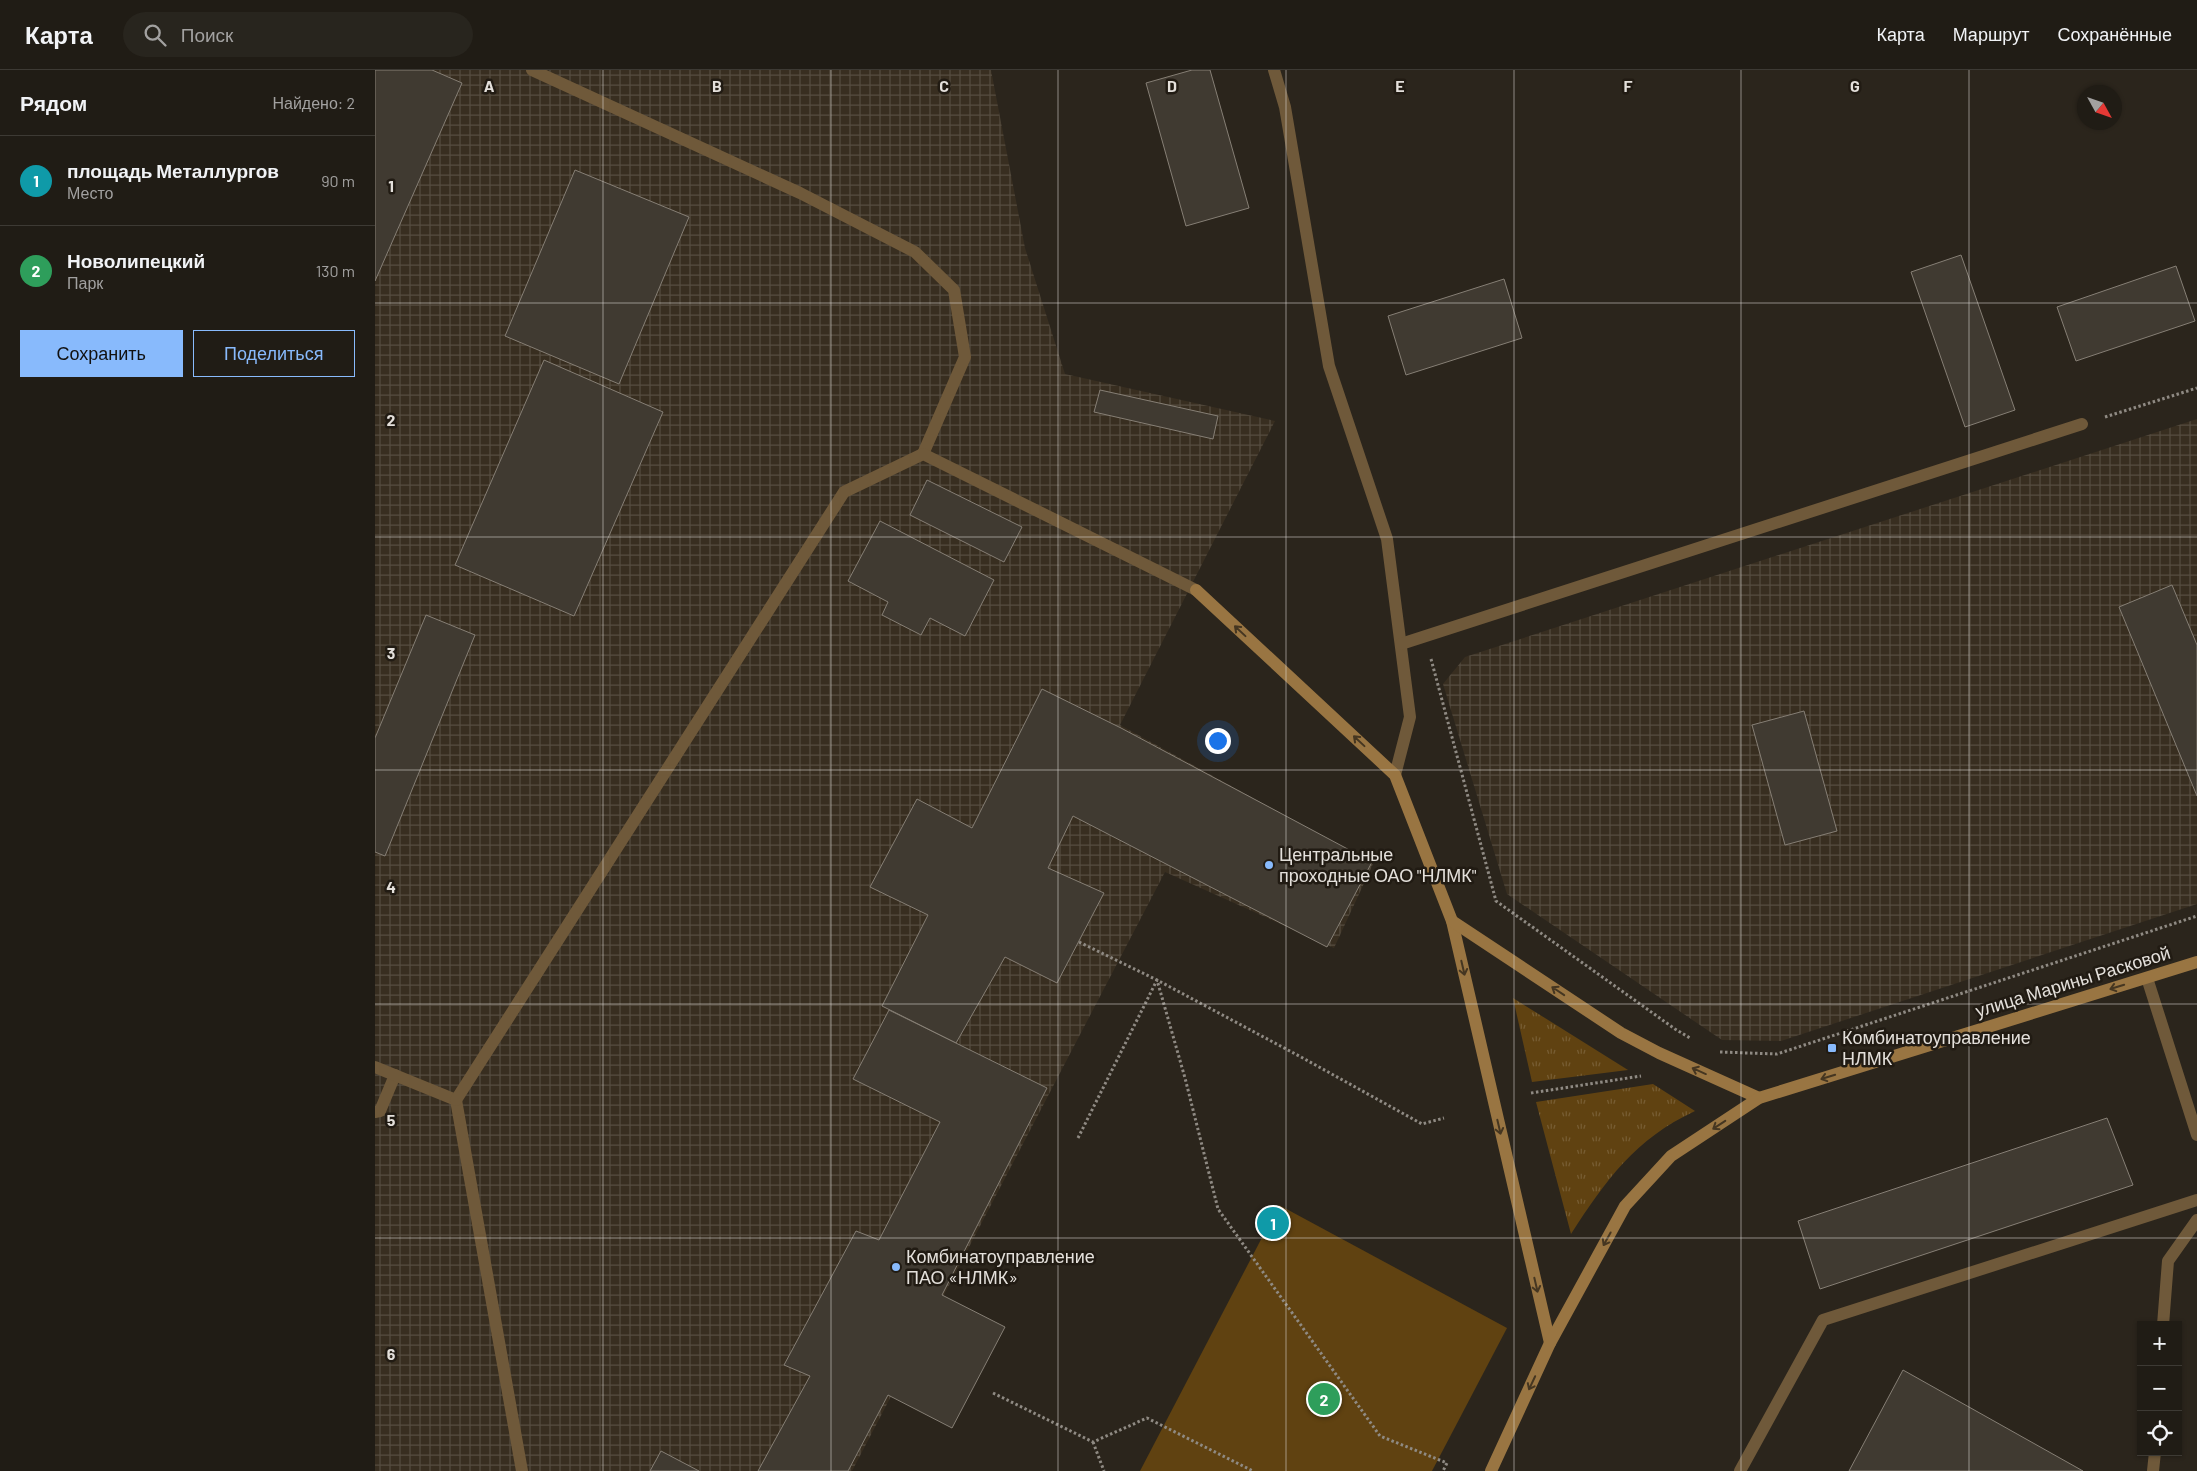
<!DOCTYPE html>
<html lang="ru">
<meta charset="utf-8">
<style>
:root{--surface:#201c15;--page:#28251e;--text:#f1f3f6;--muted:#a2a1a0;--line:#3d3a34;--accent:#88bafc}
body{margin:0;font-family:Barlow,sans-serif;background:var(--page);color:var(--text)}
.controls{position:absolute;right:15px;bottom:15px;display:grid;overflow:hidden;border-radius:0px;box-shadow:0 1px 4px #0004}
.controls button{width:45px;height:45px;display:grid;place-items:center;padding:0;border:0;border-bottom:1px solid var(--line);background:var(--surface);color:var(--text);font:25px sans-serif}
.compass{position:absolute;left:1702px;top:15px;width:45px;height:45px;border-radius:50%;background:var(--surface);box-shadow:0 1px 4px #0004;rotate:130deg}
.you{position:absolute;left:842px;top:670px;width:18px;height:18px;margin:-12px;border:4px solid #fff;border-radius:50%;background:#1a73e8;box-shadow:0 0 0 8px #1a73e833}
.badge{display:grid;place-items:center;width:32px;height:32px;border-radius:50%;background:var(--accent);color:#fff;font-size:16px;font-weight:700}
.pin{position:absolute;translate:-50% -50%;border:2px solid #fff;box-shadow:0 1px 5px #0006}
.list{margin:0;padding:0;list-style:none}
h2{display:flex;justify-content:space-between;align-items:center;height:65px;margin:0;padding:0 20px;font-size:21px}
h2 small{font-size:16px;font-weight:400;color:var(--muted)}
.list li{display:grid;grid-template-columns:32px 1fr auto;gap:15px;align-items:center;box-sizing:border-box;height:90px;padding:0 20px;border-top:1px solid var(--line)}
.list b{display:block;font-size:19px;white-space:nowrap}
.list p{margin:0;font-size:16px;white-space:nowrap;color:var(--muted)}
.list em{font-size:16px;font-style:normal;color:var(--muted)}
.actions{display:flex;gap:10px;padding:15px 20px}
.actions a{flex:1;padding:11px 0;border:1px solid var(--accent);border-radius:0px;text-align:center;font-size:18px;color:var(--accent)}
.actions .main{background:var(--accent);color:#111}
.icon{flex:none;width:28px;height:28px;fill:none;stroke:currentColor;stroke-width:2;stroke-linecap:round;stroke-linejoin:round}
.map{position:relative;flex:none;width:1822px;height:1401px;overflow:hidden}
header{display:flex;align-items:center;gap:30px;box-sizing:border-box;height:70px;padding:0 25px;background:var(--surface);border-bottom:1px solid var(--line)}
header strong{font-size:24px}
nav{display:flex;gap:28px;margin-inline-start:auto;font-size:18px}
.search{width:350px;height:45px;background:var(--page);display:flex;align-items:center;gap:12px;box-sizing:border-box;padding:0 18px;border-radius:28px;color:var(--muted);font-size:19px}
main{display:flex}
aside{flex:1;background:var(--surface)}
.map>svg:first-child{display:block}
.industrial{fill:url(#industrial-grid)}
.grass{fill:url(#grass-tufts)}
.park{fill:#604211}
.building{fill:#403a31;stroke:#867f75}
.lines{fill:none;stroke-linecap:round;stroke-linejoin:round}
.path{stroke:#8f8a83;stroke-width:3;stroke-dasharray:2.5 2.5;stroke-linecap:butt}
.lane{stroke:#6f593a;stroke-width:12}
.street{stroke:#6f593a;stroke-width:12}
.secondary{stroke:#997542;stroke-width:12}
.oneway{stroke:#453621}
.grid{fill:none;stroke:#e4e0db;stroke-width:1;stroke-opacity:0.55}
.poi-dot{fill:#88bafc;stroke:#211b13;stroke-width:2}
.labels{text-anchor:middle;stroke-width:5;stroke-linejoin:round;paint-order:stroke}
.poi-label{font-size:18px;fill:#e4e0db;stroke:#211b13;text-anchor:start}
.street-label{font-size:18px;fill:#e4e0db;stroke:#211b13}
.grid-label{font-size:16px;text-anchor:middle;font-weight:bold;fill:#e4e0db;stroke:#211b13;stroke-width:5;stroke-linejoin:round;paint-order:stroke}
</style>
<header>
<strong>Карта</strong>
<div class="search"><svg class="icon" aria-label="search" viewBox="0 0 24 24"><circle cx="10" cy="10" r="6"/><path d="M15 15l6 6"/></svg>Поиск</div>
<nav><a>Карта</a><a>Маршрут</a><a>Сохранённые</a></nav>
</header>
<main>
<aside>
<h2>Рядом<small>Найдено: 2</small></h2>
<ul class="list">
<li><span class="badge" style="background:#0f9aa8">1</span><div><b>площадь Металлургов</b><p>Место</p></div><em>90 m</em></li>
<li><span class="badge" style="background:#2e9e5b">2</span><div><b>Новолипецкий</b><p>Парк</p></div><em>130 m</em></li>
</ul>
<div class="actions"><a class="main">Сохранить</a><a>Поделиться</a></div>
</aside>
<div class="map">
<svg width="1822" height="1401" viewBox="0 0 1822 1401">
<defs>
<pattern id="industrial-grid" width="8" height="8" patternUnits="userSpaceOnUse" patternTransform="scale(1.25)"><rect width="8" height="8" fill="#382e20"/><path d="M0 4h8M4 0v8" fill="none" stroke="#554c40"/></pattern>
<pattern id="grass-tufts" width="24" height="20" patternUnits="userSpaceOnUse" patternTransform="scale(1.25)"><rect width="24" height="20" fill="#604211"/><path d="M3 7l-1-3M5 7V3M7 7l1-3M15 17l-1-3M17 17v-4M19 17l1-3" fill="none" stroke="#775d33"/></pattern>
</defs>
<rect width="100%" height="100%" fill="#2b251c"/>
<g class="industrial">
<polygon points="0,0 616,0 650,178 690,304 900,351 745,655 998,794 959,878 790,802 477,1401 0,1401"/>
<polygon points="1822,349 1822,834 1406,971 1347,970 1132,824 1068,614 1090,587"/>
</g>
<g class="grass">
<polygon points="1138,928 1253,1000 1157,1012"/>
<path d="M 1278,1014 L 1320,1041 C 1260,1069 1231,1110 1196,1164 L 1161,1032 Z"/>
</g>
<polygon class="park" points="904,1135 1132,1258 1057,1401 765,1401"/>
<g class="building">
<polygon points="0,0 57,0 87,13 0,211"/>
<polygon points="817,0 835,0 874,138 811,156 771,13"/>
<polygon points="200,100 314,147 244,314 130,266"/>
<polygon points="1586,185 1640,340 1590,357 1536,202"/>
<polygon points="1801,196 1820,251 1701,291 1682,237"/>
<polygon points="1129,209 1147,268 1031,305 1013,246"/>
<polygon points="169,290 288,342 199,546 80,495"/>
<polygon points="725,320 843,346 838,369 719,342"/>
<polygon points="552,410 647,457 629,492 535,445"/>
<polygon points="505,451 619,510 590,566 555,548 546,565 507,545 513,532 473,511"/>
<polygon points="1797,515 1822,575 1822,726 1744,537"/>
<polygon points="51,545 100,565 10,786 0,782 0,668"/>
<polygon points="667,619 746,658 997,792 952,877 698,746 673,798 729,823 682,913 630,887 581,973 507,936 553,845 495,817 542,729 597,758"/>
<polygon points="1429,641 1462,761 1410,775 1377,655"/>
<polygon points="514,940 672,1018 567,1225 630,1257 577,1358 513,1325 473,1401 383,1401 435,1306 409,1295 481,1161 504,1170 565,1052 478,1009"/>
<polygon points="1732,1048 1758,1115 1445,1219 1423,1151"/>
<polygon points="1528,1300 1708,1401 1474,1401"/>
<polygon points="286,1381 324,1401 275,1401"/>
</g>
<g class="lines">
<g class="path">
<polyline points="1730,347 1822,318"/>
<polyline points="1056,589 1121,831 1300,959 1315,968"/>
<polyline points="704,872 782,910 810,1008 843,1139 1005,1366 1072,1393 1068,1401"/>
<polyline points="1345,982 1402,984 1822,846"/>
<polyline points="1156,1023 1266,1006"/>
<polyline points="703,1068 782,910 926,987 1047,1054 1069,1048"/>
<polyline points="618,1323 718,1372 772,1348 878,1401"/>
<polyline points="718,1372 729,1401"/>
</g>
<g class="lane">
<polyline points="157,0 425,123 540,182 579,220 590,287 548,384"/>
<polyline points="899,0 910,37 954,296 1012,469 1035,647 1020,705"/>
<polyline points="1026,574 1707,354"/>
<polyline points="1772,908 1822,1065"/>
<polyline points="0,1042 5,1041 20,1005"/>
<polyline points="1788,1255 1793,1191 1822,1150"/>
<polyline points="1365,1401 1448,1250 1822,1130"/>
<polyline points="1778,1401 1780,1382"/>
</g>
<g class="street">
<polyline points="0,997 81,1030 147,1401"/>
<polyline points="81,1030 469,422 548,384 821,520"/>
</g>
<g class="secondary">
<polyline points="821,520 1020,705 1077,851 1175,1273"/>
<polyline points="1077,851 1246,963 1284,983 1384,1028"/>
<polyline points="1116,1401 1175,1273 1250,1136 1296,1086 1384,1028 1822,892"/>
</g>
</g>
<defs><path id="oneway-shaft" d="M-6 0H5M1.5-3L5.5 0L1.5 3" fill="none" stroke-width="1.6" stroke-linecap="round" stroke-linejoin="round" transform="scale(1.25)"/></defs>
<g class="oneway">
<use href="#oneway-shaft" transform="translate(865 561) rotate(-137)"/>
<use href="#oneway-shaft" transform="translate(984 671) rotate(-137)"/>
<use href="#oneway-shaft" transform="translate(1088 898) rotate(77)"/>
<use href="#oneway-shaft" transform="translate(1742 917) rotate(163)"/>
<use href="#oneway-shaft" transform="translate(1183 921) rotate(-146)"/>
<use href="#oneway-shaft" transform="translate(1324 1001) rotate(-156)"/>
<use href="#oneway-shaft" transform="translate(1453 1007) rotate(163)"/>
<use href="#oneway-shaft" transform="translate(1344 1055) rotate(147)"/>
<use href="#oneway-shaft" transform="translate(1124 1057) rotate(77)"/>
<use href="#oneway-shaft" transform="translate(1232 1169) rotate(119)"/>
<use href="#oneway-shaft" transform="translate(1161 1215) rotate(77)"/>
<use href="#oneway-shaft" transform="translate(1157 1313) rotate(115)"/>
</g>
<path class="grid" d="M 228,0 L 228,1401M 456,0 L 456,1401M 683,0 L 683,1401M 911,0 L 911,1401M 1139,0 L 1139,1401M 1366,0 L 1366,1401M 1594,0 L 1594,1401M 0,233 L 1822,233M 0,467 L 1822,467M 0,700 L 1822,700M 0,934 L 1822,934M 0,1168 L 1822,1168"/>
<g class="poi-dot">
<circle cx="894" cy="795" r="5"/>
<rect x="1452" y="973" width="10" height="10" rx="2.5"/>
<circle cx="521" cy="1197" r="5"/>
</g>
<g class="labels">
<g class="poi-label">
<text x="904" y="791">Центральные<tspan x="904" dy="21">проходные ОАО "НЛМК"</tspan></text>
<text x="1467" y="974">Комбинатоуправление<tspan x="1467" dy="21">НЛМК</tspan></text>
<text x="531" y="1193">Комбинатоуправление<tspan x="531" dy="21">ПАО «НЛМК»</tspan></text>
</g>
<g class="street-label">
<text transform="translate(1698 912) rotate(-17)" y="6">улица Марины Расковой</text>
</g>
</g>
<g class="grid-label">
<text x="114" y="22">A</text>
<text x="342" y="22">B</text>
<text x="569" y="22">C</text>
<text x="797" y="22">D</text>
<text x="1025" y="22">E</text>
<text x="1253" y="22">F</text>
<text x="1480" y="22">G</text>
<text x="16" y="122">1</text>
<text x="16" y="356">2</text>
<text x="16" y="589">3</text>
<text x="16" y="823">4</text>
<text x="16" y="1056">5</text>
<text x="16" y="1290">6</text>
</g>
</svg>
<div class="controls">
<button>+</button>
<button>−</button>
<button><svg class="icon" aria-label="locate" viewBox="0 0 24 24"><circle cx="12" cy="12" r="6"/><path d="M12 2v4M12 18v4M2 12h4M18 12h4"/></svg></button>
</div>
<svg class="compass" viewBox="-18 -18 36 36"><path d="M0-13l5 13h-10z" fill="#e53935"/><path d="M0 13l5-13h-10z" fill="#a2a1a0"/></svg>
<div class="you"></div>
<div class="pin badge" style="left:898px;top:1153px;background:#0f9aa8">1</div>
<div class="pin badge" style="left:949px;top:1329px;background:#2e9e5b">2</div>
</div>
</main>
